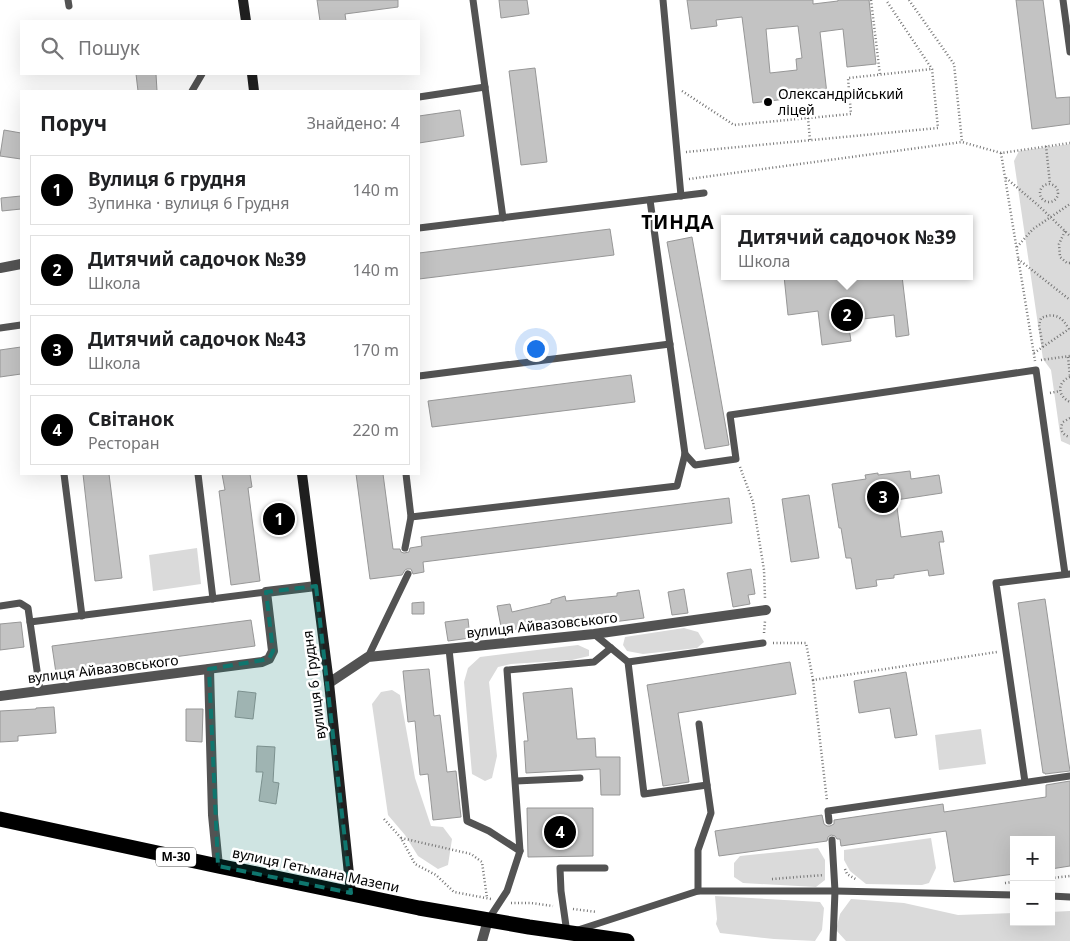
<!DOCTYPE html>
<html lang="uk">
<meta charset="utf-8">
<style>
:root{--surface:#fff;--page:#f6f6f6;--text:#202124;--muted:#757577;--line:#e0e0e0;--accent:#000}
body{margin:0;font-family:"Noto Sans",sans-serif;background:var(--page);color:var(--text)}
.controls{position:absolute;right:15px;bottom:15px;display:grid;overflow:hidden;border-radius:0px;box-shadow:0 5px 20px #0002}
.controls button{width:45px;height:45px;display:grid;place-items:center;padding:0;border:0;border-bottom:1px solid var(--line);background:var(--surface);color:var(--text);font:25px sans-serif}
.you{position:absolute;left:535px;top:348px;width:18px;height:18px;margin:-12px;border:4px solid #fff;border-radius:50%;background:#1a73e8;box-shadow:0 0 0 8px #1a73e833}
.badge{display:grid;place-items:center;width:32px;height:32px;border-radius:50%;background:var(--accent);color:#fff;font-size:16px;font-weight:700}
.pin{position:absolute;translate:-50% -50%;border:2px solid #fff;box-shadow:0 1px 5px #0006}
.popup{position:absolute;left:721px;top:215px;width:252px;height:65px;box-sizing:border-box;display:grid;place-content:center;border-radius:0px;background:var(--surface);filter:drop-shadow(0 1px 4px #0005);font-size:16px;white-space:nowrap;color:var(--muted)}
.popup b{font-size:19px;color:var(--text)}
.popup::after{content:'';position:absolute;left:50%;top:100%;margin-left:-10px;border:10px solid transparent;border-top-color:var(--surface)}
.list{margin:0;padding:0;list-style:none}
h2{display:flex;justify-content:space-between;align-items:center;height:65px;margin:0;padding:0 20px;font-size:21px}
h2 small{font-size:16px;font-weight:400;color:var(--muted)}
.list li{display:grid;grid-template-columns:32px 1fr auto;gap:15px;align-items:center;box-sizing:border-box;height:70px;margin:0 10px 10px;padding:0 10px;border:1px solid var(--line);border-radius:0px}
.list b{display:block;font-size:19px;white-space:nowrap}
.list p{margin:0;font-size:16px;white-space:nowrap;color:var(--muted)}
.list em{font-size:16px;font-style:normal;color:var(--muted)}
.icon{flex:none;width:28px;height:28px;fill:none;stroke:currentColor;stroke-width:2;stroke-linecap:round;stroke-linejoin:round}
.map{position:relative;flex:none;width:1070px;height:941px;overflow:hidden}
.search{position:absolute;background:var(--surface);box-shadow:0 5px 20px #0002;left:20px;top:20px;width:400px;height:55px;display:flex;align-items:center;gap:12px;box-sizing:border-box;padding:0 18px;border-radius:0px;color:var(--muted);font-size:19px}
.panel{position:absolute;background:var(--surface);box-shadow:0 5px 20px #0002;left:20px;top:90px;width:400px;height:385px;border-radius:0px}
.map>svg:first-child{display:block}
.green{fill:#dadada}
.building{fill:#c3c3c3;stroke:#979797;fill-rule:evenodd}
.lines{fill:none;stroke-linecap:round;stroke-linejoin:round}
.path{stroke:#757575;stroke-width:2.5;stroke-dasharray:1 2.5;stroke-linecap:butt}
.lane{stroke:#535353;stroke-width:7}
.street{stroke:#535353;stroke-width:10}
.secondary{stroke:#202020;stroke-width:10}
.highway{stroke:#000;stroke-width:15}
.marked{fill:#0f766e;fill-opacity:0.2;stroke:#0f766e;stroke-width:4;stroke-dasharray:10 6;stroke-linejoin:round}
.poi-dot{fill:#000;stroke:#fff;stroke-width:2}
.labels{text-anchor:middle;stroke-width:5;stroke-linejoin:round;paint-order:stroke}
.shield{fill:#fff;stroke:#4c4c4c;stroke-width:1}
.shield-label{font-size:12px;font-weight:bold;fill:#000}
.poi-label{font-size:14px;fill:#000;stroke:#fff;text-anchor:start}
.street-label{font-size:14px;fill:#000;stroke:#fff}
.district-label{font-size:19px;font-weight:bold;letter-spacing:1px;fill:#000;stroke:#fff}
</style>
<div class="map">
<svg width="1070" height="941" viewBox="0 0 1070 941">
<rect width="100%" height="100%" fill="#fff"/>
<g class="green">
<polygon points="1070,144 1070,445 1061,441 1051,370 1043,359 1014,161 1019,151"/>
<polygon points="197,548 201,584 153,591 149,555"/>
<polygon points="684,628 698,632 704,642 697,648 643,654 627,651 623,645 625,637"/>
<polygon points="578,645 589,650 589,656 572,660 511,664 498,667 489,682 497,756 492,778 485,781 472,774 464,682 468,668 480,657"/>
<polygon points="392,690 400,695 415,778 431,826 443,827 452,839 448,865 438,869 418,856 405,835 388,815 372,704 381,692"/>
<polygon points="981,729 986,764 939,770 935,735"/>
<polygon points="931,838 936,868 929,883 922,885 866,884 850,871 844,860 844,850"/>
<polygon points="818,848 825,860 825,880 816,887 743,883 734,877 734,863 740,856"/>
<polygon points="715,896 820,902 824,908 822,930 815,941 774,939 720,933 716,924 717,919"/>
<polygon points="851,899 904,903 958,915 1014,913 1014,922 1051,922 1051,912 1070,911 1070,941 846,941 836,930 840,914"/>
</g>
<g class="building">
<polygon points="317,0 398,0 398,7 345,14 346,21 320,21"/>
<polygon points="499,0 527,0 529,14 501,18"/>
<path d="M 687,0 L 813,0 L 813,4 L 838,1 L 838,0 L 869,0 L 876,64 L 847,67 L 843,29 L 820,32 L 827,94 L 753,103 L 742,17 L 716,20 L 717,26 L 691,29 ZM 798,26 L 802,58 L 796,59 L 797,70 L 770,73 L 766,29 Z"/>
<polygon points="1016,0 1043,0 1056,98 1070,97 1070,124 1032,129"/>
<polygon points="535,68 547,162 521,165 509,71"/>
<polygon points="136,74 156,74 157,91 138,91"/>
<polygon points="460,110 464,136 419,143 419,116"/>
<polygon points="4,130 21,133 21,159 0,156"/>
<polygon points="21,196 21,209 2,211 1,198"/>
<polygon points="610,229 614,255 419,279 419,253"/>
<polygon points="692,237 729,445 705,449 667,242"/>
<polygon points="784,276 815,276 815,278 829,276 902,276 909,335 896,337 894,315 848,321 851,341 822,345 818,311 788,315"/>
<polygon points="21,347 21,374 0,377 0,350"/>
<polygon points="631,375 635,402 432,427 428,401"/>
<polygon points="910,471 911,479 939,475 942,493 896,500 901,537 942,531 944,542 939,542 944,574 929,576 928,570 894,575 894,578 876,580 877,586 856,589 851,558 846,558 841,528 839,528 832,484 866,479 865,475 878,473 878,475"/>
<polygon points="83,474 109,474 122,578 95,581"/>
<polygon points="222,474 250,474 252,487 248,488 260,581 231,585 219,491 225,490"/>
<polygon points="356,474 383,474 393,549 400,549 401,552 404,553 409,552 410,548 422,546 421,537 729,498 732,523 423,562 424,572 413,574 411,569 407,569 405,570 402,575 370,579"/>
<polygon points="809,495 819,558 791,562 782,499"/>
<polygon points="751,569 755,594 748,595 750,604 733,607 727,573"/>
<polygon points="684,589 688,613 672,615 668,592"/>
<polygon points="639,590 644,618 582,626 582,622 557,628 556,621 502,632 497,606 510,604 512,612 551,603 551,600 565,596 566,601 617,596 617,593"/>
<polygon points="1045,599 1070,771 1045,774 1045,773 1043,773 1018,603"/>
<polygon points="424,602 424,614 412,614 412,603"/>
<polygon points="468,619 470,638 448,641 445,622"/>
<polygon points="251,620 255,646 56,673 52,646"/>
<polygon points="21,622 24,647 0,650 0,624"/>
<polygon points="790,662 796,694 678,713 689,782 663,786 647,685"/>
<polygon points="429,669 434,716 440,715 447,772 456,771 461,817 433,820 428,774 420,775 415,721 408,722 403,671"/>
<polygon points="906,672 917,735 895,738 890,708 859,713 854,681"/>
<polygon points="572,688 577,739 595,738 596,757 620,757 620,795 601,795 600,769 526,773 524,741 528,741 523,693"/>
<polygon points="238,691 256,693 253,719 235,717"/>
<polygon points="54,707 56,733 18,736 18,741 0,742 0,711 36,709 36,708"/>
<polygon points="186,709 203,709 202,742 186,741"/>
<polygon points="257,746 275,747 273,782 279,783 276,804 259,801 263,772 256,772"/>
<polygon points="1070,781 1070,866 1051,869 1051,840 1014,840 1014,874 954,882 946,831 841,846 840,839 837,839 835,836 831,835 828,837 827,841 719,856 715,831 822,815 824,824 827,826 830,826 834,824 834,820 943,804 944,812 1046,797 1046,785"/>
<polygon points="527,808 593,808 593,856 528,857"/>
</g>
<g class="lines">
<g class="path">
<polyline points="871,0 880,75"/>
<polyline points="909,0 954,64 962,142"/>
<polyline points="682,91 734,125 851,114 848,78 932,69"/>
<polyline points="808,118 810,140"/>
<polyline points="1046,146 1050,184"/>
<polyline points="686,152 938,128 932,69 886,0"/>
<polyline points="1001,153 1035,361"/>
<polyline points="1006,178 1039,206 1070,236"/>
<polyline points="689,179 962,142 1001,153 1070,143"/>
<circle cx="1049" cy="193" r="9"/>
<polyline points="1065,231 1059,244 1060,257 1067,263 1070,263"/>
<polyline points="1017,247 1033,229 1070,204"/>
<polyline points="1018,259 1070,300"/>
<path d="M 1043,347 L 1039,325 L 1041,318 C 1055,312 1062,317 1069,329"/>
<polyline points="1034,353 1069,329"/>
<polyline points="1068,357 1070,376"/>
<polyline points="1041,360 1070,356"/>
<path d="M 1070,377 C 1057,382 1057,396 1070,402"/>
<polyline points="1050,393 1060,391"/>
<path d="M 1070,418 L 1063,422 C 1059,429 1062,435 1070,437"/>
<polyline points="740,467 753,502 764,570 765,598"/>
<polyline points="764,633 765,621"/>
<polyline points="773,643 806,643 813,680 997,652"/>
<polyline points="813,680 827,801"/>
<polyline points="384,819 401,838 415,864 436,875 454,892 491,899"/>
<polyline points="401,838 471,854 482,862 487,898"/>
<polyline points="845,869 847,874 857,880"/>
<polyline points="1051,878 1070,876"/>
<polyline points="772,879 824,875"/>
<polyline points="1005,883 1014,882"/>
<polyline points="511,903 531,903 553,906"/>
<polyline points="573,909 597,912"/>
</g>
<g class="lane">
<polyline points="68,0 69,6"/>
<polyline points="473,0 503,218"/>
<polyline points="663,0 681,196"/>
<polyline points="1063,0 1070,52"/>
<polyline points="192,91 202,74"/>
<polyline points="419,97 485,87"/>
<polyline points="419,228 704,193"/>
<polyline points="0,328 21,325"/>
<polyline points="419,376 670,344"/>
<polyline points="685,454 695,465 736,459 730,415 1036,370 1065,574"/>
<polyline points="64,474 82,616"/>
<polyline points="198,474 213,599"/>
<polyline points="406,474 411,517"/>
<polyline points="405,548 411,517 677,486 685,454 650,200"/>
<polyline points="0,606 20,603 28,608 30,622 266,592"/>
<polyline points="30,622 40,691"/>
<polyline points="594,634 628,662 644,794 707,785 699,724"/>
<polyline points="449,649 467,821 489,831 520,851"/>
<polyline points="368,657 408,574"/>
<polyline points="628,662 763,643"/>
<polyline points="516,781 580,778"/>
<polyline points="1025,782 996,583 1070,574"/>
<polyline points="829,821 828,811 1070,776"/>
<polyline points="832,840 835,891 833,941"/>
<polyline points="698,891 698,850 711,813 707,785"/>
<polyline points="1051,896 1070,897"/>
<polyline points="488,920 507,891 520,851 507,670 594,662 611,648"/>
<polyline points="578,930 698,891 835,891 1014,895"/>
<polyline points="567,933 561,891 560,868 605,868"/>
</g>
<g class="street">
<polyline points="0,268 21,264"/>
<polyline points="209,669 213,815 218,866"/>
<polyline points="329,683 368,657 594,634 766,610"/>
<polyline points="0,696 262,662 269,659 273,651 266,592 316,586"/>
<polyline points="482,941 488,920"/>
</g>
<g class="secondary">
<polyline points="243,0 246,21"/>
<polyline points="252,74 254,91"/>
<polyline points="302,474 329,683 351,893"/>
</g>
<polyline class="highway" points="0,819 218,866 419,908 529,927 627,941"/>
</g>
<path class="marked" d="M 316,586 L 351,893 L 218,866 L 209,669 L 269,659 L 273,651 L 266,592 Z"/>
<circle class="poi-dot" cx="768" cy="102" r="5"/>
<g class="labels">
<rect class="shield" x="156" y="847.5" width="40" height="19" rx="4"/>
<g class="shield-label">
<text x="176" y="861">М-30</text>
</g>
<g class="poi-label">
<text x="778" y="99">Олександрійський<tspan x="778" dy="16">ліцей</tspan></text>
</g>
<g class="street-label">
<text transform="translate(542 625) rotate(-6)" y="5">вулиця Айвазовського</text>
<text transform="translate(103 669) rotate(-7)" y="5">вулиця Айвазовського</text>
<text transform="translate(314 685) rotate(-97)" y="5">вулиця 6 Грудня</text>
<text transform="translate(316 870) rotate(12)" y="5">вулиця Гетьмана Мазепи</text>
</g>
<g class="district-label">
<text x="678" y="229">ТИНДА</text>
</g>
</g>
</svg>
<div class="controls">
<button>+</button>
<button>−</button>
</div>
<div class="you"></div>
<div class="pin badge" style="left:279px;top:519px">1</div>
<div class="pin badge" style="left:847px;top:315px">2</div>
<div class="popup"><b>Дитячий садочок №39</b>Школа</div>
<div class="pin badge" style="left:883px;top:497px">3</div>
<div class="pin badge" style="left:560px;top:832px">4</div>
<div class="search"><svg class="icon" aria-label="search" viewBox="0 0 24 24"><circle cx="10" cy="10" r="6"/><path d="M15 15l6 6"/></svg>Пошук</div>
<section class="panel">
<h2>Поруч<small>Знайдено: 4</small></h2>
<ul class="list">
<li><span class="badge">1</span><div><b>Вулиця 6 грудня</b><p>Зупинка · вулиця 6 Грудня</p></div><em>140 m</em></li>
<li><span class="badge">2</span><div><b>Дитячий садочок №39</b><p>Школа</p></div><em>140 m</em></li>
<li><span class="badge">3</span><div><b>Дитячий садочок №43</b><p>Школа</p></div><em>170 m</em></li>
<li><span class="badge">4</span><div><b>Світанок</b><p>Ресторан</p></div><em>220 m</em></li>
</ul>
</section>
</div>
